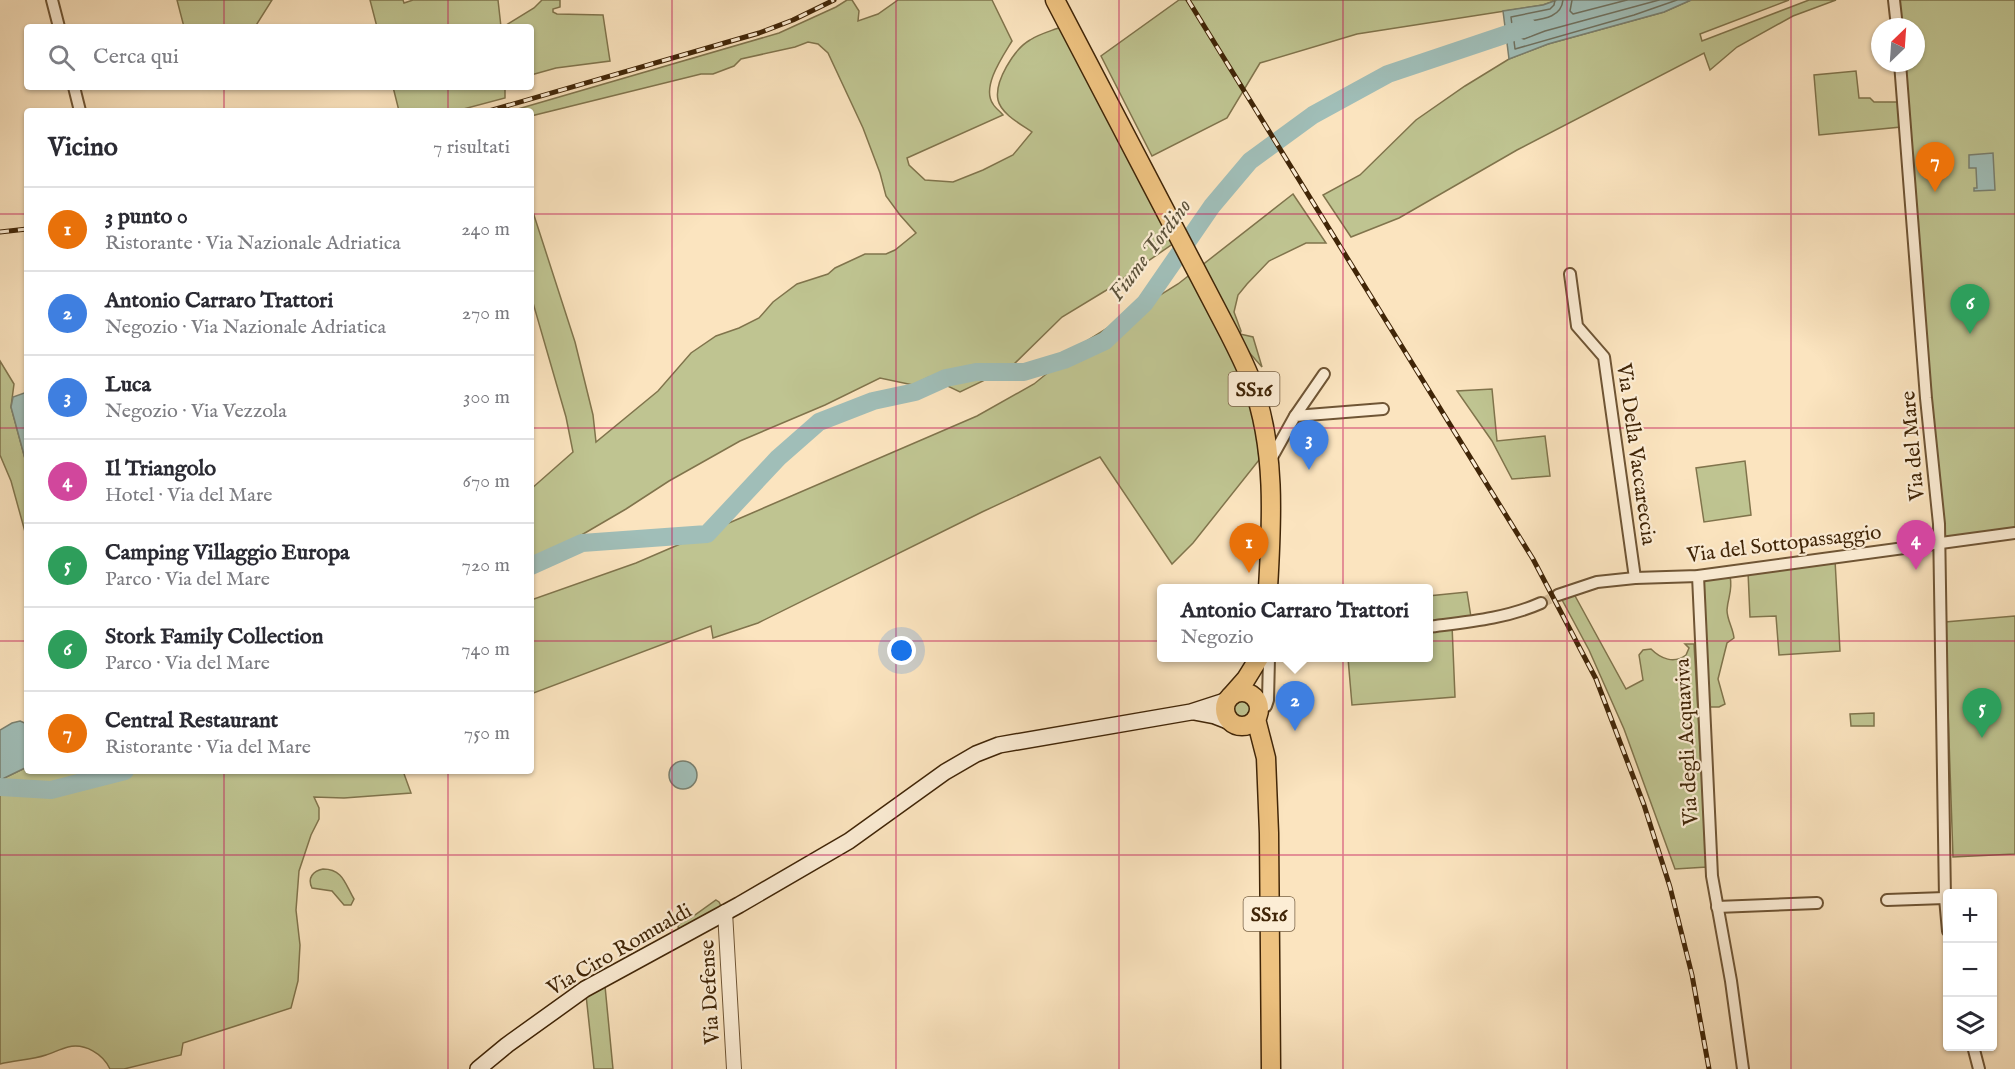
<!DOCTYPE html>
<html lang="it">
<meta charset="utf-8">
<style>
:root{--surface:#fff;--page:#f2f2f3;--text:#2b2b33;--muted:#7c7c81;--line:#e1e1e2;--accent:#b45309}
body{margin:0;font-family:"IM FELL English",serif;background:var(--page);color:var(--text)}
.controls{position:absolute;right:18px;bottom:18px;display:grid;overflow:hidden;border-radius:6px;box-shadow:0 2px 4px #0004}
.controls button{width:54px;height:54px;display:grid;place-items:center;padding:0;border:0;border-bottom:2px solid var(--line);background:var(--surface);color:var(--text);font:30px sans-serif}
.compass{position:absolute;left:1871px;top:18px;width:54px;height:54px;border-radius:50%;background:var(--surface);box-shadow:0 2px 4px #0004;rotate:25deg}
.you{position:absolute;left:902px;top:651px;width:21px;height:21px;margin:-15px;border:4px solid #fff;border-radius:50%;background:#1a73e8;box-shadow:0 0 0 9px #1a73e833}
.badge{display:grid;place-items:center;width:39px;height:39px;border-radius:50%;background:var(--accent);color:#fff;font-size:20px;font-weight:700}
.pin{position:absolute;translate:-50% -50px;filter:drop-shadow(0 2px 3px #0008)}
.pin::after{content:'';position:absolute;top:32px;width:21px;height:18px;background:inherit;clip-path:polygon(0 0,100% 0,50% 100%)}
.popup{position:absolute;left:1157px;top:584px;width:276px;height:78px;box-sizing:border-box;display:grid;place-content:center;border-radius:6px;background:var(--surface);filter:drop-shadow(0 2px 4px #0005);font-size:20px;white-space:nowrap;color:var(--muted)}
.popup b{font-size:22px;color:var(--text)}
.popup::after{content:'';position:absolute;left:50%;top:100%;margin-left:-12px;border:12px solid transparent;border-top-color:var(--surface)}
.list{margin:0;padding:0;list-style:none}
h2{display:flex;justify-content:space-between;align-items:center;height:78px;margin:0;padding:0 24px;font-size:26px}
h2 small{font-size:20px;font-weight:400;color:var(--muted)}
.list li{display:grid;grid-template-columns:39px 1fr auto;gap:18px;align-items:center;box-sizing:border-box;height:84px;padding:0 24px;border-top:2px solid var(--line)}
.list b{display:block;font-size:22px;white-space:nowrap}
.list p{margin:0;font-size:20px;white-space:nowrap;color:var(--muted)}
.list em{font-size:20px;font-style:normal;color:var(--muted)}
.icon{flex:none;width:33px;height:33px;fill:none;stroke:currentColor;stroke-width:2;stroke-linecap:round;stroke-linejoin:round}
.map{position:relative;flex:none;width:2015px;height:1069px;overflow:hidden}
.search{position:absolute;background:var(--surface);box-shadow:0 2px 4px #0004;left:24px;top:24px;width:510px;height:66px;display:flex;align-items:center;gap:15px;box-sizing:border-box;padding:0 21px;border-radius:6px;color:var(--muted);font-size:22px}
.panel{position:absolute;background:var(--surface);box-shadow:0 2px 4px #0004;left:24px;top:108px;width:510px;height:666px;border-radius:6px}
.map>svg:first-child{display:block}
.green{fill:#bfc491;stroke:#80744c;stroke-width:1.5}
.water{fill:#a0beb8;stroke:#7a8171;stroke-width:1.5}
.lines{fill:none;stroke-linecap:round;stroke-linejoin:round}
.shore{stroke:#707260;stroke-width:1.5}
.river{stroke:#a0beb8;stroke-width:18}
.minor-tunnel{stroke:#d6be9a;stroke-width:10;stroke-dasharray:10 5;stroke-linecap:butt}
.minor-casing{stroke:#6f5535;stroke-width:14}
.tertiary-casing{stroke:#6f5535;stroke-width:16}
.secondary-casing{stroke:#402507;stroke-width:18}
.primary-casing{stroke:#402507;stroke-width:21}
.minor{stroke:#fcedd5;stroke-width:10}
.tertiary{stroke:#fcedd5;stroke-width:14}
.secondary{stroke:#fcedd5;stroke-width:15}
.primary{stroke:#eec280;stroke-width:18}
.rail-casing{stroke:#402507;stroke-width:5}
.rail{stroke:#fcedd5;stroke-width:3;stroke-dasharray:9;stroke-linecap:butt}
.grid{fill:none;stroke:#c2185b;stroke-width:1.5;stroke-opacity:0.55}
.labels{text-anchor:middle;stroke-width:4.5;stroke-linejoin:round;paint-order:stroke}
.shield{fill:#fcedd5;stroke:#786145;stroke-width:1.5}
.shield-label{font-size:20px;font-weight:bold;fill:#402507}
.street-label{font-size:21px;fill:#402507;stroke:#fcedd5}
.water-label{font-size:22px;font-style:italic;fill:#5d533c;stroke:#fcedd5}
</style>
<div class="map">
<svg width="2015" height="1069" viewBox="0 0 2015 1069">
<rect width="100%" height="100%" fill="#fbe4bf"/>
<filter id="stains"><feTurbulence type="fractalNoise" baseFrequency=".00333" numOctaves="4"/><feColorMatrix values="0 0 0 0 .2 0 0 0 0 .09 0 0 0 0 .02 0 0 0 .5 -.17"/></filter>
<radialGradient id="worn" r=".72"><stop offset=".6" stop-color="#630" stop-opacity="0"/><stop offset="1" stop-color="#630" stop-opacity=".3"/></radialGradient>
<g class="green">
<polygon points="177,0 272,0 255,27 184,27"/>
<polygon points="370,0 403,0 404,3 413,0 498,0 501,27 377,27"/>
<polygon points="542,0 560,0 560,7 553,9 553,12 557,14 603,15 610,61 556,68 531,75 531,27 503,27 534,8"/>
<path d="M 847,0 L 852,0 L 859,11 L 858,21 L 878,14 L 898,0 L 992,0 L 1012,41 C 1003,56 981,87 993,104 C 995,108 1000,111 1003,115 L 907,158 L 909,165 L 925,180 L 953,182 L 983,170 L 1013,155 L 1032,132 C 1022,125 1001,114 998,100 C 994,82 1014,49 1030,40 C 1039,34 1051,31 1061,27 L 1174,243 L 1105,291 L 1062,317 L 1010,368 L 960,392 L 929,377 L 913,385 L 880,378 L 825,405 L 740,441 L 669,481 L 626,509 L 549,554 L 531,560 L 531,489 L 573,452 L 566,417 L 531,296 L 531,206 L 575,342 L 593,415 L 596,442 L 658,391 L 691,353 L 716,336 L 739,328 L 759,318 L 773,302 L 797,284 L 828,274 L 835,268 L 865,254 L 886,254 L 895,250 L 916,233 L 900,215 L 886,196 L 880,173 L 863,128 L 828,53 L 818,44 L 808,42 L 795,47 L 741,59 L 734,66 L 713,74 L 701,74 L 531,116 L 531,111 L 511,111 L 779,33 L 836,7 Z"/>
<polygon points="1179,0 1557,0 1543,5 1357,34 1260,63 1227,118 1152,156 1101,56"/>
<polygon points="1691,0 1789,0 1700,34 1702,41 1809,0 1836,0 1793,16 1737,47 1710,70 1704,53 1517,150 1399,218 1351,237 1323,195 1360,175 1416,120 1465,86 1509,59 1548,44 1664,12"/>
<polygon points="1898,0 2015,0 2015,531 1943,538 1903,63 1916,63 1916,27 1900,27"/>
<polygon points="1856,71 1859,98 1870,98 1874,102 1898,102 1901,127 1819,135 1814,75"/>
<polygon points="393,87 505,87 505,98 456,111 399,111"/>
<polygon points="1293,194 1326,243 1306,243 1269,261 1247,284 1238,295 1234,312 1241,331 1240,334 1253,337 1262,367 1247,350 1234,362 1249,400 1257,427 1259,460 1193,543 1172,564 1100,457 982,512 758,623 713,638 711,626 531,694 531,600 636,563 977,416 1034,384 1088,340 1178,284"/>
<polygon points="0,361 14,384 11,407 27,466 27,539 11,481 0,455"/>
<polygon points="1492,389 1497,441 1545,436 1550,476 1512,479 1492,441 1457,391"/>
<polygon points="1745,461 1751,515 1704,522 1696,468"/>
<polygon points="1835,560 1840,651 1779,655 1776,616 1750,617 1748,572"/>
<path d="M 1730,576 C 1733,591 1728,596 1727,610 C 1727,620 1733,628 1734,638 L 1727,643 L 1718,679 L 1725,704 L 1719,707 L 1708,707 L 1701,580 Z"/>
<polygon points="1467,592 1471,617 1429,622 1428,596"/>
<path d="M 1574,594 L 1626,689 L 1643,680 L 1639,655 L 1643,650 L 1651,649 C 1661,659 1674,664 1686,655 L 1689,648 L 1685,644 L 1694,644 L 1707,867 L 1675,869 L 1624,729 L 1589,650 L 1561,598 Z"/>
<polygon points="2015,616 2015,854 1953,857 1945,622"/>
<polygon points="1452,625 1455,697 1352,705 1348,658 1428,658 1429,629"/>
<circle cx="1243" cy="709" r="13"/>
<polygon points="1874,713 1874,726 1851,726 1850,714"/>
<path d="M 27,767 L 27,771 L 403,771 L 411,793 L 344,798 L 314,797 L 319,808 L 319,819 L 311,835 L 299,871 L 296,910 L 300,945 L 298,981 L 291,1008 L 183,1043 L 181,1055 L 124,1069 L 110,1069 C 103,1054 85,1043 68,1047 C 60,1049 53,1053 46,1055 C 31,1060 15,1060 0,1064 L 0,780 Z"/>
<path d="M 323,869 C 343,869 345,884 354,899 L 351,905 L 344,905 L 332,891 L 312,888 C 307,878 313,871 323,869 Z"/>
<polygon points="716,900 719,902 721,906 680,929 678,927 680,923 692,917"/>
<polygon points="605,986 613,1069 594,1069 586,995"/>
</g>
<g class="water">
<polygon points="1557,0 1691,0 1664,12 1548,44 1509,59 1503,11 1543,5"/>
<polygon points="1993,153 1995,190 1974,191 1974,188 1977,188 1976,168 1969,168 1969,155"/>
<polygon points="27,392 27,466 11,407 13,397"/>
<polygon points="20,721 27,724 27,767 0,780 0,730 12,723"/>
<circle cx="683" cy="775" r="14"/>
</g>
<g class="lines">
<g class="shore">
<polyline points="1555,0 1554,5 1550,9 1511,17 1515,49 1634,15 1677,0"/>
<path d="M 1563,0 C 1561,21 1535,19 1519,23 L 1521,38 L 1524,39 L 1545,31 L 1659,0"/>
<polyline points="1572,0 1570,11 1573,14 1627,0"/>
</g>
<g class="river">
<polyline points="531,566 582,543 707,534 778,458 819,422 873,401 915,392 946,378 976,372 1024,372 1064,360 1105,341 1145,303 1212,206 1250,161 1313,115 1388,74 1528,27"/>
<polyline points="0,787 51,790 125,771"/>
</g>
<polyline class="minor-tunnel" points="1541,603 1558,595"/>
<g class="minor-casing">
<g id="minor">
<polyline points="52,0 59,27"/>
<polyline points="1894,0 1897,27"/>
<polyline points="1900,63 1926,398 1939,524 1945,898 1948,931"/>
<polyline points="74,87 80,111"/>
<polyline points="1570,274 1577,326 1604,357 1635,578"/>
<polyline points="1295,416 1324,374"/>
<polyline points="1271,459 1295,416 1383,409"/>
<polyline points="1698,576 1712,876 1731,981 1743,1069"/>
<polyline points="1558,595 1597,582 1635,578 1698,576 2015,533"/>
<path d="M 1428,627 C 1466,622 1505,619 1541,603"/>
<polyline points="1259,706 1266,706 1268,700 1269,658"/>
<polyline points="1887,900 1945,898"/>
<polyline points="1717,907 1817,903"/>
<polyline points="1973,1046 1979,1069"/>
</g>
</g>
<g class="tertiary-casing">
<polyline id="tertiary" points="725,912 734,1069"/>
</g>
<g class="secondary-casing">
<g id="secondary">
<polyline points="1194,712 1215,716 1233,723"/>
<polyline points="478,1069 507,1045 585,989 739,905 849,841 945,772 976,754 999,745 1191,712 1228,700"/>
</g>
</g>
<g class="primary-casing">
<g id="primary">
<path d="M 1055,0 L 1229,333 C 1237,349 1246,366 1252,383 C 1276,448 1272,521 1268,588"/>
<circle cx="1242" cy="709" r="17"/>
<polyline points="1231,696 1246,679 1259,658"/>
<polyline points="1256,719 1266,758 1269,833 1271,1069"/>
</g>
</g>
<use href="#minor" class="minor"/>
<use href="#tertiary" class="tertiary"/>
<use href="#secondary" class="secondary"/>
<use href="#primary" class="primary"/>
<g class="rail-casing">
<g id="rail">
<polyline points="1188,0 1533,559 1596,679 1644,805 1670,887 1692,975 1709,1069"/>
<polyline points="489,111 759,33 793,20 834,0"/>
<polyline points="0,232 27,229"/>
</g>
</g>
<use href="#rail" class="rail"/>
</g>
<path class="grid" d="M 224,0 L 224,27M 448,0 L 448,27M 672,0 L 672,1069M 896,0 L 896,1069M 1119,0 L 1119,1069M 1343,0 L 1343,1069M 1567,0 L 1567,1069M 1791,0 L 1791,1069M 224,87 L 224,111M 448,87 L 448,111M 0,214 L 27,214M 531,214 L 2015,214M 0,428 L 27,428M 531,428 L 2015,428M 0,641 L 27,641M 531,641 L 2015,641M 224,771 L 224,1069M 448,771 L 448,1069M 0,855 L 2015,855"/>
<g class="labels">
<g class="shield">
<rect x="1228.5" y="372" width="51" height="34" rx="4.5"/>
<rect x="1243.5" y="897" width="51" height="34" rx="4.5"/>
</g>
<g class="shield-label">
<text x="1254" y="396">SS16</text>
<text x="1269" y="921">SS16</text>
</g>
<g class="street-label">
<text transform="translate(1912 446) rotate(-95)" y="7">Via del Mare</text>
<text transform="translate(1637 454) rotate(82)" y="7">Via Della Vaccareccia</text>
<text transform="translate(1784 543) rotate(-7)" y="7">Via del Sottopassaggio</text>
<text transform="translate(1686 742) rotate(-93)" y="7">Via degli Acquaviva</text>
<text transform="translate(619 949) rotate(-30)" y="7">Via Ciro Romualdi</text>
<text transform="translate(709 992) rotate(-93)" y="7">Via Defense</text>
</g>
<g class="water-label">
<text transform="translate(1149 249) rotate(-53)" y="8">Fiume Tordino</text>
</g>
</g>
<rect width="100%" height="100%" filter="url(#stains)"/>
<rect width="100%" height="100%" fill="url(#worn)"/>
</svg>
<div class="controls">
<button>+</button>
<button>−</button>
<button><svg class="icon" aria-label="layers" viewBox="0 0 24 24"><path d="M12 4l9 5-9 5-9-5zM3 14l9 5 9-5"/></svg></button>
</div>
<svg class="compass" viewBox="-18 -18 36 36"><path d="M0-13l5 13h-10z" fill="#e53935"/><path d="M0 13l5-13h-10z" fill="#7c7c81"/></svg>
<div class="you"></div>
<div class="pin badge" style="left:1249px;top:573px;background:#e8710a">1</div>
<div class="pin badge" style="left:1295px;top:731px;background:#3f7fe0">2</div>
<div class="popup"><b>Antonio Carraro Trattori</b>Negozio</div>
<div class="pin badge" style="left:1309px;top:470px;background:#3f7fe0">3</div>
<div class="pin badge" style="left:1916px;top:570px;background:#d1479c">4</div>
<div class="pin badge" style="left:1982px;top:738px;background:#2e9e5b">5</div>
<div class="pin badge" style="left:1970px;top:334px;background:#2e9e5b">6</div>
<div class="pin badge" style="left:1935px;top:192px;background:#e8710a">7</div>
<div class="search"><svg class="icon" aria-label="search" viewBox="0 0 24 24"><circle cx="10" cy="10" r="6"/><path d="M15 15l6 6"/></svg>Cerca qui</div>
<section class="panel">
<h2>Vicino<small>7 risultati</small></h2>
<ul class="list">
<li><span class="badge" style="background:#e8710a">1</span><div><b>3 punto 0</b><p>Ristorante · Via Nazionale Adriatica</p></div><em>240 m</em></li>
<li><span class="badge" style="background:#3f7fe0">2</span><div><b>Antonio Carraro Trattori</b><p>Negozio · Via Nazionale Adriatica</p></div><em>270 m</em></li>
<li><span class="badge" style="background:#3f7fe0">3</span><div><b>Luca</b><p>Negozio · Via Vezzola</p></div><em>300 m</em></li>
<li><span class="badge" style="background:#d1479c">4</span><div><b>Il Triangolo</b><p>Hotel · Via del Mare</p></div><em>670 m</em></li>
<li><span class="badge" style="background:#2e9e5b">5</span><div><b>Camping Villaggio Europa</b><p>Parco · Via del Mare</p></div><em>720 m</em></li>
<li><span class="badge" style="background:#2e9e5b">6</span><div><b>Stork Family Collection</b><p>Parco · Via del Mare</p></div><em>740 m</em></li>
<li><span class="badge" style="background:#e8710a">7</span><div><b>Central Restaurant</b><p>Ristorante · Via del Mare</p></div><em>750 m</em></li>
</ul>
</section>
</div>
